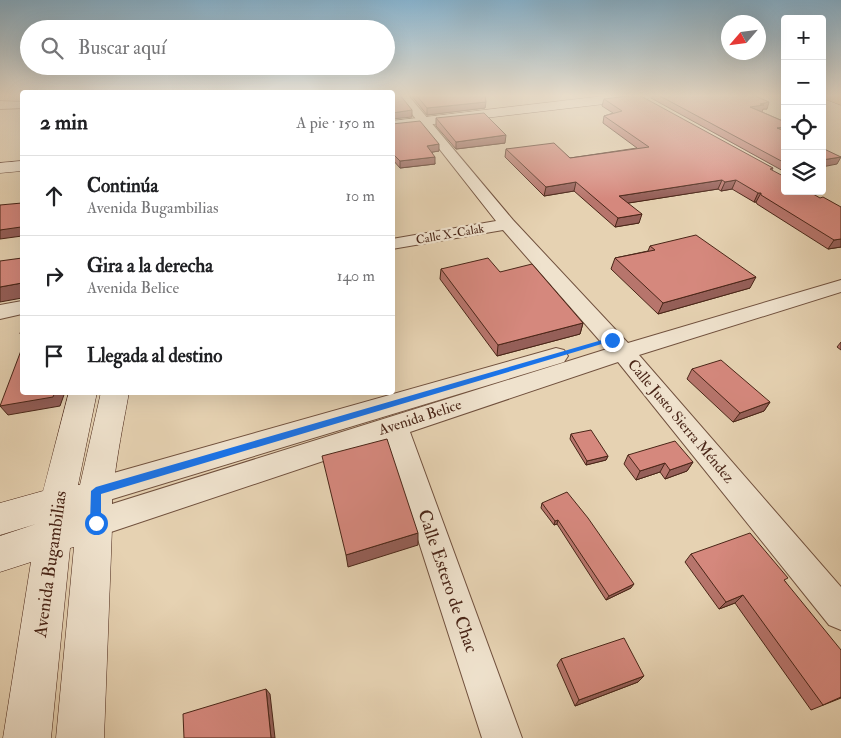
<!DOCTYPE html>
<html lang="es">
<meta charset="utf-8">
<style>
:root{--surface:#fff;--page:#f2f2f2;--text:#202124;--muted:#757577;--line:#e0e0e0}
body{margin:0;font-family:"IM FELL Double Pica",serif;background:var(--page);color:var(--text)}
.controls{position:absolute;right:15px;top:15px;display:grid;overflow:hidden;border-radius:5px;box-shadow:0 5px 20px #0002}
.controls button{width:45px;height:45px;display:grid;place-items:center;padding:0;border:0;border-bottom:1px solid var(--line);background:var(--surface);color:var(--text);font:25px sans-serif}
.compass{position:absolute;left:721px;top:15px;width:45px;height:45px;border-radius:50%;background:var(--surface);box-shadow:0 5px 20px #0002;rotate:242deg}
.stop{position:absolute;width:15px;height:15px;margin:-11px;border:4px solid #1a73e8;border-radius:50%;background:#fff}
.stop.end{background:#1a73e8;border-color:#fff;box-shadow:0 1px 5px #0008}
.list{margin:0;padding:0;list-style:none}
h2{display:flex;justify-content:space-between;align-items:center;height:65px;margin:0;padding:0 20px;font-size:21px}
h2 small{font-size:16px;font-weight:400;color:var(--muted)}
.list li{display:grid;grid-template-columns:32px 1fr auto;gap:15px;align-items:center;box-sizing:border-box;height:80px;padding:0 20px;border-top:1px solid var(--line)}
.list b{display:block;font-size:19px;white-space:nowrap}
.list p{margin:0;font-size:16px;white-space:nowrap;color:var(--muted)}
.list em{font-size:16px;font-style:normal;color:var(--muted)}
.icon{flex:none;width:28px;height:28px;fill:none;stroke:currentColor;stroke-width:2;stroke-linecap:round;stroke-linejoin:round}
.map{position:relative;flex:none;width:841px;height:738px;overflow:hidden}
.search{position:absolute;background:var(--surface);box-shadow:0 5px 20px #0002;left:20px;top:20px;width:375px;height:55px;display:flex;align-items:center;gap:12px;box-sizing:border-box;padding:0 18px;border-radius:28px;color:var(--muted);font-size:19px}
.panel{position:absolute;background:var(--surface);box-shadow:0 5px 20px #0002;left:20px;top:90px;width:375px;height:305px;border-radius:5px}
.map>svg:first-child{display:block}
.lines{fill:none;stroke-linecap:round;stroke-linejoin:round}
.street-casing{stroke:#71513e;stroke-width:2}
.secondary-casing{stroke:#4a2618;stroke-width:1}
.primary-casing{stroke:#4a2618;stroke-width:1}
.street{fill:#efe2cd;fill-rule:evenodd}
.secondary{fill:#efe2cd;fill-rule:evenodd}
.primary{fill:#e3b979;fill-rule:evenodd}
.wall{fill:#b7756c;stroke:#4a2618}
.shaded-wall{fill:#955f58;stroke:#4a2618}
.building{fill:#d5887d;stroke:#4a2618}
.route{fill:#1a73e8}
.labels{text-anchor:middle;stroke-width:4.5;stroke-linejoin:round;paint-order:stroke}
.far-street-label{font-size:12px;fill:#4a2618;stroke:#efe2cd}
.street-label{font-size:15px;fill:#4a2618;stroke:#efe2cd}
.near-street-label{font-size:18px;fill:#4a2618;stroke:#efe2cd}
</style>
<div class="map">
<svg width="841" height="738" viewBox="0 0 841 738">
<rect width="100%" height="100%" fill="#e6d2b2"/>
<filter id="stains"><feTurbulence type="fractalNoise" baseFrequency=".004" numOctaves="4"/><feColorMatrix values="0 0 0 0 .2 0 0 0 0 .09 0 0 0 0 .02 0 0 0 .5 -.17"/></filter>
<radialGradient id="worn" r=".72"><stop offset=".6" stop-color="#630" stop-opacity="0"/><stop offset="1" stop-color="#630" stop-opacity=".3"/></radialGradient>
<g class="lines">
<g class="street-casing">
<g id="street">
<polygon points="397,95 408,95 513,220 628,343 841,280 841,292 639,355 841,587 841,630 829,625 618,362 410,432 522,738 482,738 386,440 96,537 85,533 81,523 85,513 96,509 607,349 503,230 392,249 392,239 496,221"/>
<polygon points="0,101 22,102 22,108 0,109"/>
<polygon points="22,301 22,314 0,319 0,305"/>
<polygon points="556,348 564,350 568,356 564,362 96,504 86,500 81,491 86,482 96,478"/>
</g>
</g>
<g class="secondary-casing">
<g id="secondary">
<polygon points="612,95 653,95 647,99 392,129 392,121"/>
<polygon points="22,161 22,171 0,173 0,163"/>
<path d="M 69,392 L 97,392 L 78,485 L 80,485 L 101,392 L 129,392 C 125,416 106,506 114,523 L 112,528 L 104,738 L 56,738 L 74,547 L 70,548 L 51,738 L 3,738 L 31,562 L 0,572 L 0,536 L 36,524 L 0,535 L 0,503 L 43,491 Z"/>
</g>
</g>
<g class="primary-casing">
<polygon id="primary" points="822,95 841,96 841,105 822,98"/>
</g>
<use href="#street" class="street"/>
<use href="#secondary" class="secondary"/>
<use href="#primary" class="primary"/>
</g>
<g class="wall">
<polygon points="411,95 485,95 485,108 427,115"/>
<polygon points="652,95 753,95 767,109 763,109 762,112 785,122 785,172 651,98"/>
<polygon points="604,99 773,168 772,170 841,247 828,249 757,204 756,202 754,202 732,189 721,191 718,189 628,203 639,223 615,227 574,191 544,196 505,157 506,149 570,158 637,148 603,123 604,116 613,113 602,106"/>
<polygon points="436,118 505,143 456,149 436,126"/>
<polygon points="392,124 439,151 432,152 435,164 400,168 392,159"/>
<polygon points="650,246 750,288 658,314 611,269 615,258 648,251"/>
<polygon points="441,269 500,272 583,323 580,334 497,356 440,279"/>
<polygon points="841,342 841,350 837,347"/>
<polygon points="692,369 770,402 764,411 733,422 687,379"/>
<polygon points="571,434 608,456 606,460 586,465 570,439"/>
<polygon points="628,455 693,462 687,471 665,479 660,472 636,480 624,464"/>
<polygon points="542,503 631,588 606,600 557,524 554,525 541,508"/>
<polygon points="691,554 785,581 841,698 811,710 735,603 719,609 685,562"/>
<polygon points="561,659 638,682 575,706 557,665"/>
</g>
<g class="shaded-wall">
<polygon points="486,102 485,108 427,115 427,108"/>
<polygon points="769,102 767,109 763,109 762,112 750,107 760,104"/>
<polygon points="412,110 412,117 392,119 392,113"/>
<polygon points="785,127 785,133 777,128"/>
<polygon points="506,135 505,143 456,149 456,142"/>
<polygon points="439,144 439,151 427,153 427,146"/>
<polygon points="435,157 435,164 400,168 400,161"/>
<polygon points="841,157 837,164 822,167 822,160"/>
<polygon points="722,180 718,189 616,205 619,196"/>
<polygon points="736,180 732,189 721,191 725,182"/>
<polygon points="576,182 574,191 544,196 546,187"/>
<polygon points="758,193 761,193 756,202 754,202"/>
<polygon points="642,214 639,223 615,227 618,218"/>
<polygon points="22,225 22,236 0,239 0,230"/>
<polygon points="841,239 841,247 828,249 834,240"/>
<polygon points="756,277 750,288 658,314 663,303"/>
<polygon points="22,283 22,298 0,302 0,287"/>
<polygon points="583,323 580,334 497,356 498,345"/>
<polygon points="55,392 65,392 60,406 8,415 0,406"/>
<polygon points="770,402 764,411 733,422 740,413"/>
<polygon points="608,456 606,460 586,465 587,461"/>
<polygon points="693,462 687,471 665,479 670,470"/>
<polygon points="665,463 660,472 636,480 640,471"/>
<polygon points="558,520 557,524 554,525 555,521"/>
<polygon points="418,533 418,545 348,567 346,555"/>
<polygon points="634,584 631,588 606,600 609,596"/>
<polygon points="743,595 735,603 719,609 726,602"/>
<polygon points="644,676 638,682 575,706 579,700"/>
<polygon points="266,689 270,694 275,738 271,738"/>
</g>
<g class="building">
<polygon points="392,95 400,95 412,110 392,113"/>
<polygon points="416,95 485,95 486,102 427,108"/>
<polygon points="635,95 639,95 773,168 770,169 785,177 785,191 808,191 820,198 823,197 841,207 841,239 834,240 761,195 761,193 758,193 736,180 725,182 722,180 619,196 642,214 618,218 576,182 546,187 506,149 554,143 570,158 649,147 604,116 622,111 604,99"/>
<polygon points="658,95 753,95 769,102 760,104 764,105 750,107 785,122 785,127 777,128 785,131 785,163"/>
<polygon points="484,113 506,135 456,142 436,118"/>
<polygon points="420,121 439,144 427,146 435,157 400,161 392,153 392,124"/>
<polygon points="822,148 841,157 822,160"/>
<polygon points="22,203 22,225 21,227 0,230 0,205"/>
<polygon points="696,235 756,277 663,303 615,258 655,250 650,246"/>
<polygon points="22,258 22,283 0,287 0,261"/>
<polygon points="488,258 500,272 532,264 583,323 498,345 441,269"/>
<polygon points="22,325 22,333 20,334"/>
<polygon points="22,348 22,392 55,392 53,397 0,406"/>
<polygon points="721,360 770,402 740,413 692,369"/>
<polygon points="591,430 608,456 587,461 571,434"/>
<polygon points="387,439 418,533 346,555 322,456"/>
<polygon points="675,441 693,462 670,470 665,463 640,471 628,455"/>
<polygon points="567,492 588,518 634,584 609,596 558,520 555,521 542,503"/>
<polygon points="750,533 788,578 784,580 841,650 841,697 823,705 743,595 726,602 691,554"/>
<polygon points="624,638 644,676 579,700 561,659"/>
<polygon points="266,689 271,738 184,738 183,714"/>
</g>
<linearGradient id="sky" x2="0" y2="1"><stop stop-color="#87b5d2"/><stop offset="0.48" stop-color="#f4ebdc"/><stop offset="1" stop-color="#f4ebdc" stop-opacity="0"/></linearGradient>
<rect width="841" height="199" fill="url(#sky)"/>
<polygon class="route" points="609,338 615,340 101,494 101,523 96,528 90,523 91,491 96,487"/>
<g class="labels">
<g class="far-street-label">
<text transform="translate(450 234) rotate(-10)" y="4">Calle X-Calak</text>
</g>
<g class="street-label">
<text transform="translate(420 417) rotate(-18)" y="5">Avenida Belice</text>
<text transform="translate(681 421) rotate(50)" y="5">Calle Justo Sierra Méndez</text>
</g>
<g class="near-street-label">
<text transform="translate(50 564) rotate(-82)" y="6">Avenida Bugambilias</text>
<text transform="translate(448 581) rotate(71)" y="6">Calle Estero de Chac</text>
</g>
</g>
<rect width="100%" height="100%" filter="url(#stains)"/>
<rect width="100%" height="100%" fill="url(#worn)"/>
</svg>
<div class="controls">
<button>+</button>
<button>−</button>
<button><svg class="icon" aria-label="locate" viewBox="0 0 24 24"><circle cx="12" cy="12" r="6"/><path d="M12 2v4M12 18v4M2 12h4M18 12h4"/></svg></button>
<button><svg class="icon" aria-label="layers" viewBox="0 0 24 24"><path d="M12 4l9 5-9 5-9-5zM3 14l9 5 9-5"/></svg></button>
</div>
<svg class="compass" viewBox="-18 -18 36 36"><path d="M0-13l5 13h-10z" fill="#e53935"/><path d="M0 13l5-13h-10z" fill="#757577"/></svg>
<div class="stop" style="left:96px;top:523px"></div>
<div class="stop end" style="left:612px;top:340px"></div>
<div class="search"><svg class="icon" aria-label="search" viewBox="0 0 24 24"><circle cx="10" cy="10" r="6"/><path d="M15 15l6 6"/></svg>Buscar aquí</div>
<section class="panel">
<h2>2 min<small>A pie · 150 m</small></h2>
<ul class="list">
<li><svg class="icon" aria-label="ahead" viewBox="0 0 24 24"><path d="M12 20V5M6 11l6-6 6 6"/></svg><div><b>Continúa</b><p>Avenida Bugambilias</p></div><em>10 m</em></li>
<li><svg class="icon" aria-label="right" viewBox="0 0 24 24"><path d="M7 20v-9h11M14 6l5 5-5 5"/></svg><div><b>Gira a la derecha</b><p>Avenida Belice</p></div><em>140 m</em></li>
<li><svg class="icon" aria-label="arrive" viewBox="0 0 24 24"><path d="M6 21V4h12l-3 4 3 4H6"/></svg><div><b>Llegada al destino</b></div></li>
</ul>
</section>
</div>
